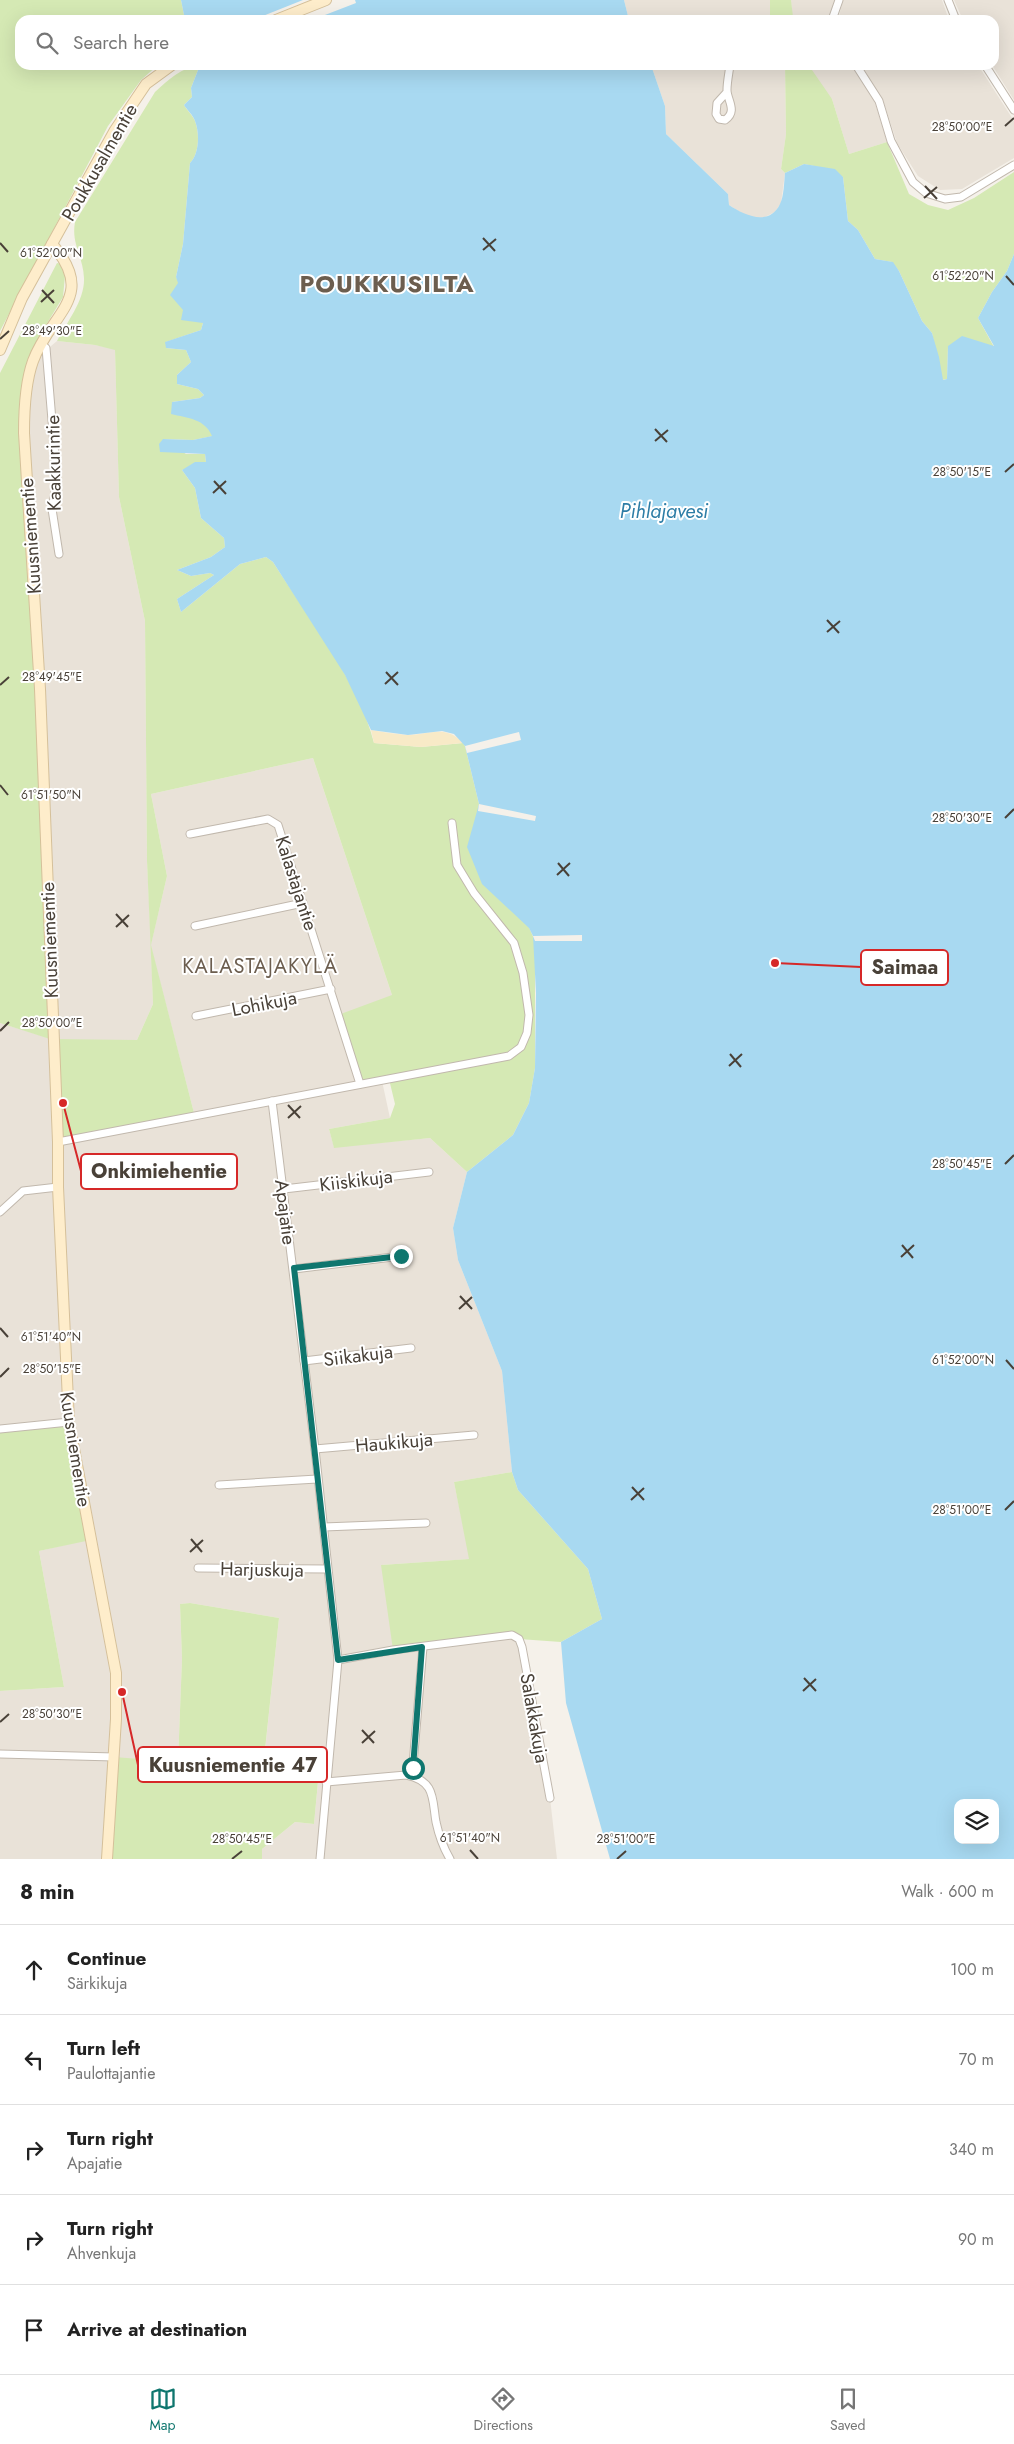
<!DOCTYPE html>
<meta charset="utf-8">
<style>
:root{--surface:#fff;--page:#f6f6f6;--text:#222;--muted:#767676;--line:#e0e0e0;--accent:#0f766e}
body{margin:0;font-family:Jost,sans-serif;background:var(--page);color:var(--text)}
.controls{position:absolute;right:15px;bottom:15px;display:grid;overflow:hidden;border-radius:10px;box-shadow:0 5px 20px #0002}
.controls button{width:45px;height:45px;display:grid;place-items:center;padding:0;border:0;border-bottom:1px solid var(--line);background:var(--surface);color:var(--text);font:25px sans-serif}
.stop{position:absolute;width:15px;height:15px;margin:-11px;border:4px solid #0f766e;border-radius:50%;background:#fff}
.stop.end{background:#0f766e;border-color:#fff;box-shadow:0 1px 5px #0008}
.list{margin:0;padding:0;list-style:none}
h2{display:flex;justify-content:space-between;align-items:center;height:65px;margin:0;padding:0 20px;font-size:21px}
h2 small{font-size:16px;font-weight:400;color:var(--muted)}
.list li{display:grid;grid-template-columns:32px 1fr auto;gap:15px;align-items:center;box-sizing:border-box;height:90px;padding:0 20px;border-top:1px solid var(--line)}
.list b{display:block;font-size:19px;white-space:nowrap}
.list p{margin:0;font-size:16px;white-space:nowrap;color:var(--muted)}
.list em{font-size:16px;font-style:normal;color:var(--muted)}
.icon{flex:none;width:28px;height:28px;fill:none;stroke:currentColor;stroke-width:2;stroke-linecap:round;stroke-linejoin:round}
.map{position:relative;flex:none;width:1014px;height:1859px;overflow:hidden}
.search{position:absolute;background:var(--surface);box-shadow:0 5px 20px #0002;left:15px;right:15px;top:15px;height:55px;display:flex;align-items:center;gap:12px;box-sizing:border-box;padding:0 18px;border-radius:15px;color:var(--muted);font-size:19px}
.sheet{height:515px;background:var(--surface)}
nav{display:flex;justify-content:space-around;align-items:center;box-sizing:border-box;height:70px;border-top:1px solid var(--line);background:var(--surface);font-size:14px;color:var(--muted)}
nav a{display:grid;justify-items:center;gap:2px}
nav .on{color:var(--accent)}
.map>svg:first-child{display:block}
.residential{fill:#e9e2d8;fill-rule:evenodd}
.green{fill:#d5e9b4}
.sand{fill:#f8eac7}
.water{fill:#a8d9f1;fill-rule:evenodd}
.pier{fill:#f5f1ea}
.lines{fill:none;stroke-linecap:round;stroke-linejoin:round}
.street-casing{stroke:#c1b8ad;stroke-width:9}
.secondary-casing{stroke:#d5c09a;stroke-width:12}
.street{stroke:#fff;stroke-width:7}
.secondary{stroke:#feedcb;stroke-width:10}
.route{stroke:#0f766e;stroke-width:6}
.ticks{fill:none;stroke:#494138;stroke-width:2}
.labels{text-anchor:middle;stroke-width:4;stroke-linejoin:round;paint-order:stroke}
.street-label{font-size:19px;fill:#494138;stroke:#fff}
.water-label{font-size:20px;font-style:italic;fill:#2d7da6;stroke:#fff}
.neighbourhood-label{font-size:20px;letter-spacing:1px;fill:#6c5e4f;stroke:#fff}
.district-label{font-size:24px;font-weight:bold;letter-spacing:1px;fill:#6c5e4f;stroke:#fff}
.ticks-label{font-size:12px;text-anchor:middle;fill:#494138;stroke:#fff;stroke-width:4;stroke-linejoin:round;paint-order:stroke}
.leader{fill:none;stroke:#d62828;stroke-width:2}
.callout-dot{fill:#d62828;stroke:#fff;stroke-width:2}
.callout{fill:#fff;stroke:#d62828;stroke-width:2}
.callout-label{font-size:20px;text-anchor:middle;font-weight:bold;fill:#494138}
</style>
<div class="map">
<svg width="1014" height="1859" viewBox="0 0 1014 1859">
<rect width="100%" height="100%" fill="#f5f1ea"/>
<g class="residential">
<polygon points="624,0 770,0 770,18 792,17 791,0 835,0 828,20 629,20"/>
<polygon points="843,0 942,0 949,20 838,20"/>
<polygon points="954,0 1014,0 1014,100 992,65 994,65 994,20 963,20"/>
<polygon points="651,65 785,65 786,134 781,169 785,173 781,203 775,212 763,218 746,216 729,205 728,194 666,134 665,106"/>
<polygon points="795,65 852,65 875,103 887,142 849,154 832,99 795,70"/>
<polygon points="861,65 978,65 1014,121 1014,158 962,189 940,190 918,176 897,143 883,100"/>
<path d="M 57,341 L 95,345 L 115,349 L 119,497 L 145,621 L 147,861 L 151,944 L 167,876 L 151,794 L 313,758 L 392,995 L 382,1081 L 390,1118 L 329,1129 L 334,1147 L 430,1138 L 467,1172 L 453,1228 L 458,1260 L 502,1371 L 512,1472 L 454,1482 L 470,1559 L 381,1565 L 519,1639 L 550,1798 L 557,1859 L 262,1859 L 262,1849 L 295,1822 L 314,1824 L 319,1772 L 276,1771 L 264,1760 L 279,1618 L 190,1603 L 180,1604 L 182,1659 L 178,1762 L 107,1859 L 0,1859 L 0,1691 L 64,1687 L 39,1551 L 86,1540 L 0,1429 L 0,1023 L 52,1039 L 24,433 L 32,362 ZM 151,947 L 194,1113 L 53,1040 L 137,1040 L 153,1004 Z"/>
</g>
<g class="green">
<polygon points="0,0 181,0 185,20 20,20 20,65 158,65 141,80 108,126 0,331"/>
<polygon points="770,0 791,0 793,17 770,18"/>
<path d="M 200,65 L 191,88 L 192,97 L 184,105 C 187,110 193,116 195,121 C 200,134 199,154 190,163 L 183,244 L 176,277 L 203,323 L 201,330 L 166,342 L 166,348 L 186,350 L 191,362 L 177,375 L 177,384 L 198,389 L 204,395 L 200,398 L 172,402 C 186,412 205,420 213,436 L 193,440 L 163,439 L 186,454 L 205,454 L 206,462 L 182,470 L 195,488 L 201,518 L 224,538 L 225,547 L 211,557 L 177,570 L 191,576 L 210,573 L 214,575 L 177,599 L 181,612 L 240,564 L 266,557 L 273,562 C 307,616 359,682 374,743 L 421,747 L 463,743 L 465,746 L 479,804 L 478,811 L 535,941 L 535,1068 L 529,1103 L 513,1135 L 467,1172 L 430,1138 L 334,1148 L 329,1129 L 390,1118 L 395,1104 L 389,1079 L 360,1084 L 338,1015 L 392,995 L 313,758 L 151,794 L 167,876 L 151,945 L 194,1113 L 58,1142 L 53,1040 L 0,1023 L 0,373 L 57,263 L 62,264 L 65,276 L 63,297 L 43,330 L 27,368 L 25,401 L 53,1039 L 137,1040 L 153,1004 L 147,861 L 145,621 L 119,497 L 115,350 L 95,345 L 57,341 C 67,322 85,300 84,278 C 83,256 71,244 75,222 L 155,92 C 168,80 182,67 200,65 Z"/>
<polygon points="785,65 795,65 795,70 812,70 832,99 849,154 887,142 909,194 928,205 948,210 974,198 1014,172 1014,254 1007,271 992,292 978,318 994,347 948,346 947,379 942,380 932,333 922,321 899,271 892,262 875,259 858,230 848,221 843,177 819,167 804,164 785,173 781,169 786,134"/>
<polygon points="66,1425 86,1541 39,1551 64,1687 0,1691 0,1429"/>
<polygon points="512,1472 518,1490 588,1569 602,1619 561,1642 519,1639 512,1635 393,1650 381,1565 469,1559 454,1482"/>
<polygon points="190,1603 279,1618 264,1759 276,1771 319,1771 314,1824 295,1822 262,1849 262,1859 107,1859 114,1757 178,1762 182,1659 180,1604"/>
</g>
<path class="sand" d="M 371,730 C 383,732 395,734 407,735 C 430,735 445,724 463,743 L 421,747 L 374,743 Z"/>
<g class="water">
<polygon points="181,0 303,0 253,20 185,20"/>
<polygon points="355,0 624,0 629,20 312,20 356,3"/>
<path d="M 200,65 L 651,65 L 665,106 L 666,134 L 728,194 L 729,205 C 744,215 769,227 780,204 C 784,196 784,183 785,173 L 804,164 L 835,169 L 843,177 L 848,221 L 858,230 L 875,259 L 893,262 L 899,271 L 922,321 L 932,333 L 939,357 L 943,380 L 947,379 L 948,346 L 962,336 L 994,346 L 978,318 L 992,292 L 1007,271 L 1014,254 L 1014,1859 L 610,1859 L 566,1703 L 561,1642 L 602,1619 L 588,1569 L 518,1490 L 512,1472 L 502,1371 L 458,1260 L 453,1228 L 467,1172 L 513,1135 L 529,1103 L 535,1068 L 536,993 L 533,936 L 529,928 L 482,884 L 467,847 L 479,804 L 465,746 L 454,734 L 442,731 L 408,735 L 371,730 L 345,675 L 273,562 L 266,557 L 240,564 L 181,612 L 177,599 L 214,575 L 210,573 L 191,576 L 177,570 L 211,557 L 225,547 L 224,538 L 201,518 L 195,488 L 182,470 L 195,462 L 206,462 L 205,454 L 160,452 L 159,444 L 163,439 L 193,440 L 212,436 C 205,419 188,418 171,414 L 172,402 L 200,398 L 204,395 L 198,389 L 177,384 L 177,375 L 191,362 L 186,350 L 166,348 L 165,342 L 201,330 L 203,323 L 181,320 L 183,310 L 170,295 L 178,283 L 176,277 L 183,244 L 190,163 C 199,154 200,134 195,121 C 193,115 187,110 184,105 L 192,97 L 191,88 ZM 958,1803 L 995,1803 L 995,1840 L 958,1840 Z"/>
</g>
<g class="pier">
<polygon points="519,732 521,740 467,753 465,746"/>
<polygon points="479,804 536,816 535,821 478,811"/>
<polygon points="582,935 582,941 535,941 533,936"/>
</g>
<g class="lines">
<g class="street-casing">
<g id="street">
<polyline points="948,0 956,20"/>
<polyline points="832,20 839,0"/>
<polyline points="856,65 879,101 891,141 913,182 926,193 945,199 961,197 1014,165"/>
<polyline points="985,65 1014,110"/>
<path d="M 727,92 L 717,103 L 716,114 L 719,119 L 725,120 C 738,111 727,100 727,90 C 727,82 729,73 730,65"/>
<polyline points="41,344 46,348 57,481 52,509 59,554"/>
<polyline points="190,834 268,819 278,825 360,1084"/>
<polyline points="195,926 303,903"/>
<polyline points="196,1016 331,989"/>
<polyline points="272,1101 315,1449 338,1660 320,1859"/>
<polyline points="58,1142 509,1056 521,1047 527,1033 529,1015 523,973 514,943 474,893 457,865 452,823"/>
<polyline points="284,1189 429,1172"/>
<polyline points="0,1212 23,1191 58,1187"/>
<polyline points="294,1269 401,1256"/>
<polyline points="304,1361 411,1348"/>
<polyline points="0,1429 69,1422"/>
<polyline points="315,1449 474,1435"/>
<polyline points="219,1485 317,1479"/>
<polyline points="324,1527 426,1523"/>
<polyline points="198,1568 327,1569"/>
<polyline points="338,1660 393,1650 512,1635 519,1639 522,1647 550,1798"/>
<polyline points="0,1754 114,1757"/>
<polyline points="412,1776 423,1647"/>
<path d="M 326,1782 L 406,1775 C 436,1781 432,1799 436,1822 C 439,1836 443,1847 450,1859"/>
</g>
</g>
<g class="secondary-casing">
<g id="secondary">
<polyline points="276,20 326,0"/>
<path d="M 52,244 C 98,297 51,312 33,361 C 25,383 24,410 24,433 L 40,689 L 58,1142 L 58,1187 L 69,1422 L 116,1673 L 116,1719 L 107,1859"/>
<polyline points="0,350 22,298 115,130 146,84 172,65"/>
</g>
</g>
<use href="#street" class="street"/>
<use href="#secondary" class="secondary"/>
</g>
<g class="lines">
<polyline class="route" points="401,1256 294,1268 338,1660 422,1647 413,1768"/>
</g>
<path class="ticks" d="M 1005,126 L 1014,118M 925,186 L 937,199M 924,198 L 937,187M 483,238 L 495,251M 0,243 L 8,252M 483,250 L 496,239M 1006,276 L 1014,285M 42,290 L 54,303M 41,302 L 54,290M 0,339 L 9,331M 655,429 L 667,442M 655,441 L 668,430M 1005,472 L 1014,464M 214,481 L 226,494M 213,493 L 226,481M 827,620 L 839,633M 827,632 L 840,621M 386,672 L 398,685M 385,684 L 398,672M 0,685 L 9,677M 0,785 L 8,795M 1005,818 L 1014,809M 558,863 L 569,876M 557,875 L 570,863M 116,914 L 128,927M 116,927 L 129,915M 0,1031 L 9,1022M 730,1054 L 741,1067M 729,1066 L 742,1054M 288,1105 L 300,1118M 288,1118 L 301,1106M 1005,1164 L 1014,1155M 902,1245 L 913,1258M 901,1257 L 914,1245M 460,1296 L 472,1309M 459,1309 L 472,1297M 0,1328 L 8,1337M 1006,1360 L 1014,1369M 0,1377 L 9,1368M 632,1487 L 644,1500M 631,1500 L 644,1488M 1005,1510 L 1014,1501M 191,1539 L 202,1552M 190,1552 L 203,1540M 804,1678 L 816,1691M 803,1691 L 816,1679M 0,1722 L 9,1714M 362,1730 L 374,1743M 362,1743 L 375,1731M 470,1850 L 478,1859M 232,1859 L 242,1851M 617,1859 L 626,1851"/>
<g class="labels">
<g class="street-label">
<text transform="translate(99 162) rotate(-60)" y="7">Poukkusalmentie</text>
<text transform="translate(53 463) rotate(-91)" y="7">Kaakkurintie</text>
<text transform="translate(30 536) rotate(-94)" y="7">Kuusniementie</text>
<text transform="translate(297 883) rotate(72)" y="7">Kalastajantie</text>
<text transform="translate(49 940) rotate(-92)" y="7">Kuusniementie</text>
<text transform="translate(264 1003) rotate(-11)" y="7">Lohikuja</text>
<text transform="translate(356 1180) rotate(-7)" y="7">Kiiskikuja</text>
<text transform="translate(286 1212) rotate(83)" y="7">Apajatie</text>
<text transform="translate(358 1355) rotate(-7)" y="7">Siikakuja</text>
<text transform="translate(394 1442) rotate(-5)" y="7">Haukikuja</text>
<text transform="translate(76 1449) rotate(81)" y="7">Kuusniementie</text>
<text transform="translate(262 1569) rotate(1)" y="7">Harjuskuja</text>
<text transform="translate(535 1718) rotate(80)" y="7">Salakkakuja</text>
</g>
<g class="water-label">
<text x="664" y="518">Pihlajavesi</text>
</g>
<g class="neighbourhood-label">
<text x="260" y="973">KALASTAJAKYLÄ</text>
</g>
<g class="district-label">
<text x="387" y="292">POUKKUSILTA</text>
</g>
</g>
<g class="ticks-label">
<text x="962" y="131">28°50'00"E</text>
<text x="51" y="257">61°52'00"N</text>
<text x="963" y="280">61°52'20"N</text>
<text x="52" y="335">28°49'30"E</text>
<text x="962" y="476">28°50'15"E</text>
<text x="52" y="681">28°49'45"E</text>
<text x="51" y="799">61°51'50"N</text>
<text x="962" y="822">28°50'30"E</text>
<text x="52" y="1027">28°50'00"E</text>
<text x="962" y="1168">28°50'45"E</text>
<text x="51" y="1341">61°51'40"N</text>
<text x="963" y="1364">61°52'00"N</text>
<text x="52" y="1373">28°50'15"E</text>
<text x="962" y="1514">28°51'00"E</text>
<text x="52" y="1718">28°50'30"E</text>
<text x="470" y="1842">61°51'40"N</text>
<text x="242" y="1843">28°50'45"E</text>
<text x="626" y="1843">28°51'00"E</text>
</g>
<path class="leader" d="M775 963L861 967M63 1103L81 1171M122 1692L138 1765"/>
<g class="callout-dot">
<circle cx="775" cy="963" r="5"/>
<circle cx="63" cy="1103" r="5"/>
<circle cx="122" cy="1692" r="5"/>
</g>
<g class="callout">
<rect x="861" y="950" width="87" height="35" rx="5"/>
<rect x="81" y="1154" width="156" height="35" rx="5"/>
<rect x="138" y="1747" width="189" height="35" rx="5"/>
</g>
<g class="callout-label">
<text x="905" y="974">Saimaa</text>
<text x="159" y="1178">Onkimiehentie</text>
<text x="233" y="1772">Kuusniementie 47</text>
</g>
</svg>
<div class="controls">
<button><svg class="icon" aria-label="layers" viewBox="0 0 24 24"><path d="M12 4l9 5-9 5-9-5zM3 14l9 5 9-5"/></svg></button>
</div>
<div class="stop" style="left:413px;top:1768px"></div>
<div class="stop end" style="left:401px;top:1256px"></div>
<div class="search"><svg class="icon" aria-label="search" viewBox="0 0 24 24"><circle cx="10" cy="10" r="6"/><path d="M15 15l6 6"/></svg>Search here</div>
</div>
<section class="sheet">
<h2>8 min<small>Walk · 600 m</small></h2>
<ul class="list">
<li><svg class="icon" aria-label="ahead" viewBox="0 0 24 24"><path d="M12 20V5M6 11l6-6 6 6"/></svg><div><b>Continue</b><p>Särkikuja</p></div><em>100 m</em></li>
<li><svg class="icon" aria-label="left" viewBox="0 0 24 24"><path d="M17 20v-9H6M10 6l-5 5 5 5"/></svg><div><b>Turn left</b><p>Paulottajantie</p></div><em>70 m</em></li>
<li><svg class="icon" aria-label="right" viewBox="0 0 24 24"><path d="M7 20v-9h11M14 6l5 5-5 5"/></svg><div><b>Turn right</b><p>Apajatie</p></div><em>340 m</em></li>
<li><svg class="icon" aria-label="right" viewBox="0 0 24 24"><path d="M7 20v-9h11M14 6l5 5-5 5"/></svg><div><b>Turn right</b><p>Ahvenkuja</p></div><em>90 m</em></li>
<li><svg class="icon" aria-label="arrive" viewBox="0 0 24 24"><path d="M6 21V4h12l-3 4 3 4H6"/></svg><div><b>Arrive at destination</b></div></li>
</ul>
</section>
<nav>
<a class="on"><svg class="icon" aria-label="map" viewBox="0 0 24 24"><path d="M3 6l6-2 6 2 6-2v14l-6 2-6-2-6 2zM9 4v14M15 6v14"/></svg>Map</a>
<a><svg class="icon" aria-label="directions" viewBox="0 0 24 24"><path d="M12 3l9 9-9 9-9-9zM9 14v-3h6M13 9l2 2-2 2"/></svg>Directions</a>
<a><svg class="icon" aria-label="saved" viewBox="0 0 24 24"><path d="M7 4h10v16l-5-4-5 4z"/></svg>Saved</a>
</nav>
